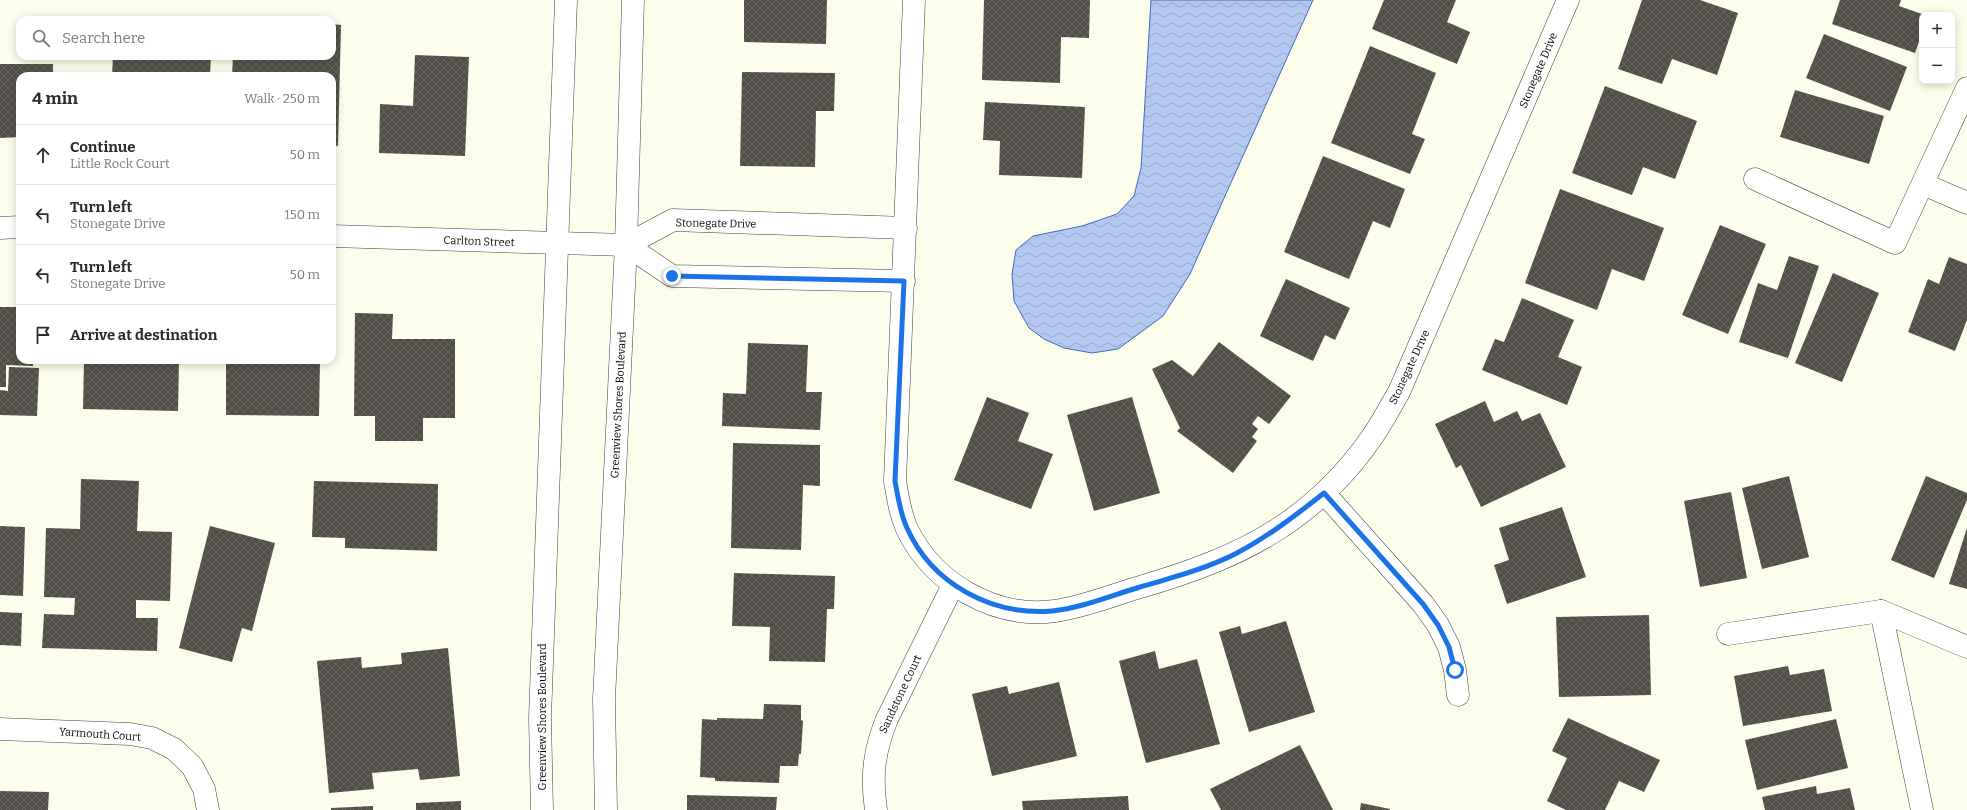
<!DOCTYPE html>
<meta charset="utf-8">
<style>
:root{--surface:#fff;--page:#f2f2f3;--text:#2b2b33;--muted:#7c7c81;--line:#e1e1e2}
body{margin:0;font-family:Bitter,serif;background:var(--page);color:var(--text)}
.controls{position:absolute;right:12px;top:12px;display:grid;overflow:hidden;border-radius:8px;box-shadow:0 2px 10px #0003}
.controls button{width:36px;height:36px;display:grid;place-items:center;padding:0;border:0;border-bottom:1px solid var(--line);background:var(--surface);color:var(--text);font:20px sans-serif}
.stop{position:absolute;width:12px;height:12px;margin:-9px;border:3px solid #1a73e8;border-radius:50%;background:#fff}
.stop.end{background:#1a73e8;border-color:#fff;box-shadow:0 1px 4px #0008}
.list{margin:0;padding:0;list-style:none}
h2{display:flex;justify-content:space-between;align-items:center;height:52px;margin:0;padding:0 16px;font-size:17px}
h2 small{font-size:13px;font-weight:400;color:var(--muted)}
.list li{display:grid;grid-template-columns:26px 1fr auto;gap:12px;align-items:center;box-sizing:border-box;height:60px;padding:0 16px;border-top:1px solid var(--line)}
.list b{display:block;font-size:15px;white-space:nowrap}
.list p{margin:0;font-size:13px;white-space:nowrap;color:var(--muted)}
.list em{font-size:13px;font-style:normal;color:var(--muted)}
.icon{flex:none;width:22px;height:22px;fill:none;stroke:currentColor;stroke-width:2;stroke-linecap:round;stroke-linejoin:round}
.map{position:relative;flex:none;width:1967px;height:810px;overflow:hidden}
.search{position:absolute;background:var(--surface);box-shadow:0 2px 10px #0003;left:16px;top:16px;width:320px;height:44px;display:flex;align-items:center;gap:10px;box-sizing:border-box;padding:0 14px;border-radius:12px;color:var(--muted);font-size:15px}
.panel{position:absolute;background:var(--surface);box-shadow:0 2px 10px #0003;left:16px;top:72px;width:320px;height:292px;border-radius:12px}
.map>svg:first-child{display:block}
.water{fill:url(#water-waves);stroke:#4069c1}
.building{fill:url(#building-cross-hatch)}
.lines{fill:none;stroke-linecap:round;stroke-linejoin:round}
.minor-casing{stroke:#3e3e3e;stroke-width:23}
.tertiary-casing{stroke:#3e3e3e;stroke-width:23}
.minor{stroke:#fff;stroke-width:22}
.tertiary{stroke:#fff;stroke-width:22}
.route{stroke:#1a73e8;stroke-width:5}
.labels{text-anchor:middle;stroke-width:4;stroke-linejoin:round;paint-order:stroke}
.street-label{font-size:11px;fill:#0b0b0b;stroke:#fff}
</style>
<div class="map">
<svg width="1967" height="810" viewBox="0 0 1967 810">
<defs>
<pattern id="water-waves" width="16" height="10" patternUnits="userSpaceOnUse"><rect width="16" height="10" fill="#b3c8f0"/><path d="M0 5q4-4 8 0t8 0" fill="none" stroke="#9ac"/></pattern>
<pattern id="building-cross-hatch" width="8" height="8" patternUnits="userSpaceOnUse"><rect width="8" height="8" fill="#524f48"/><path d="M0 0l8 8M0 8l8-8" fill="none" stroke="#66645e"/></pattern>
</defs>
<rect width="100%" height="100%" fill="#fcfdea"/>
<polygon class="water" points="1151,0 1313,0 1190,274 1163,316 1118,349 1092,353 1064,348 1044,339 1029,328 1014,301 1012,274 1016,250 1033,236 1082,226 1117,214 1134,196 1141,168"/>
<g class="building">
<polygon points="744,0 827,0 826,44 744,42"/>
<polygon points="984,0 1090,0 1089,38 1061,37 1060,83 982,80"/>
<polygon points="1384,0 1456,0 1447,22 1470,32 1457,64 1372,29"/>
<polygon points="1642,0 1700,0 1738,13 1717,75 1672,59 1662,84 1618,69"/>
<polygon points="1840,0 1901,0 1899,6 1922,14 1922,33 1915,53 1832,24"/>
<polygon points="332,24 341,25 338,146 332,145 332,76 232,76 233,56 332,56"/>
<polygon points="1824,34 1907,67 1890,111 1806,78"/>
<polygon points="1370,46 1436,73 1412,134 1425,139 1410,174 1331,143"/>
<polygon points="415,55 469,57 465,156 379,153 380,104 413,106"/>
<polygon points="113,56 211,56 210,76 112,76"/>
<polygon points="0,64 53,64 53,76 20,76 20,137 0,138"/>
<polygon points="742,72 835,73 834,111 816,111 815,167 740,166"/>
<polygon points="1605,86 1697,121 1675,179 1643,167 1632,195 1572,173"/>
<polygon points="1795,90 1884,116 1869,164 1780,137"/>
<polygon points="985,102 1085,107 1082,178 999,175 1000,141 983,140"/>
<polygon points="1323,156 1405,189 1390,228 1373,221 1349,279 1284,252"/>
<polygon points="1560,189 1664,228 1644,281 1612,269 1597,310 1525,283"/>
<polygon points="1720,225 1766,244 1728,334 1682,315"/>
<polygon points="1789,256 1819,266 1788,358 1739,342 1758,283 1777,290"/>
<polygon points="1949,257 1967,264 1967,320 1955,351 1908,332 1928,279 1939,284"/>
<polygon points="1833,273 1879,293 1842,382 1795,363"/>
<polygon points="1286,279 1350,308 1335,340 1325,335 1313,361 1260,336"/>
<polygon points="1522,298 1574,320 1558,357 1582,367 1567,405 1482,370 1495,339 1504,342"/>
<polygon points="0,307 20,307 20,360 33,360 33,366 6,365 6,387 0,387"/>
<polygon points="355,313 393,314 392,339 455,339 455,418 423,418 423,441 375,441 375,416 354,416"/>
<polygon points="1219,342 1291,396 1269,424 1258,416 1252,424 1258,429 1252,437 1257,441 1233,473 1177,431 1180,428 1152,369 1172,360 1193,376"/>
<polygon points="748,343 808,345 806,392 822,392 820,430 722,426 723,393 746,394"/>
<polygon points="84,360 179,360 178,411 83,409"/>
<polygon points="226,360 320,360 319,416 226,415"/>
<polygon points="9,367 39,368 37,416 0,415 0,390 8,391"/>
<polygon points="987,397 1029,413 1018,441 1053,454 1031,509 954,480"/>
<polygon points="1132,397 1160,493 1094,511 1067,415"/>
<polygon points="1485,401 1494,422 1517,411 1522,421 1540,413 1566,467 1481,507 1461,465 1456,468 1435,424"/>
<polygon points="733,443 820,445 820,486 803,485 801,550 731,548"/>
<polygon points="1789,476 1809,557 1762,569 1742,488"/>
<polygon points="1926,476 1967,493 1967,500 1934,578 1891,560"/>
<polygon points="81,479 139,481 137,531 172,532 170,601 136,600 136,618 158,618 157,651 42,648 44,614 74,615 75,598 44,597 46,528 80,529"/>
<polygon points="314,481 438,484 437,551 345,548 345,538 312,537"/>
<polygon points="1731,492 1747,578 1700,587 1684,501"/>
<polygon points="1562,507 1586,577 1507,604 1494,565 1509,560 1499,528"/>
<polygon points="0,526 25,527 23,596 0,595"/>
<polygon points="210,526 275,543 252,631 242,628 232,662 179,648"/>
<polygon points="1967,528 1967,589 1949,584"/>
<polygon points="734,573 835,576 834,609 827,609 825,662 769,661 770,627 732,626"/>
<polygon points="0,612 22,613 21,646 0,645"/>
<polygon points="1649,615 1651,695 1559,697 1556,617"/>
<polygon points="1286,621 1315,712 1249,732 1219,632 1240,626 1242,634"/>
<polygon points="448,648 460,776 420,780 418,769 372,773 374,789 329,793 317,661 361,657 362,668 402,664 401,653"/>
<polygon points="1155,651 1159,669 1197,659 1220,744 1146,763 1119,661"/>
<polygon points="1788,666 1790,675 1824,669 1832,711 1743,726 1734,676"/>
<polygon points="1059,682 1077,756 992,776 972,694 1007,686 1009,694"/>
<polygon points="764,704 801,705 801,720 803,721 801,754 799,754 798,766 780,766 779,783 715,781 715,778 700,777 702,719 717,720 717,718 763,719"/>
<polygon points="1568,718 1660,760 1644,792 1619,781 1605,810 1566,810 1547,801 1567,758 1552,751"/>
<polygon points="1836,719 1848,768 1757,790 1745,740"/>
<polygon points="1300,745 1333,810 1221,810 1210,789"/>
<polygon points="1816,786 1817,794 1850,788 1855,810 1765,810 1762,797"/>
<polygon points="0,791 49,792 48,810 0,810"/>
<polygon points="687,795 777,797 776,810 687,810"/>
<polygon points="1128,796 1129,810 1023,810 1022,801"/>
<polygon points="461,801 461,810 416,810 416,803"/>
<polygon points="1361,803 1390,809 1390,810 1360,810"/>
<polygon points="373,806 373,810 331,810 331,808"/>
</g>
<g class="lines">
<g class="minor-casing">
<g id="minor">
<path d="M 914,0 L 895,481 C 898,498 900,514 907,529 C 933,583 994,619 1055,611 C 1083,607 1110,596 1137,588 C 1188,573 1237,556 1281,527 C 1316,504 1349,471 1372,437 C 1382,423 1390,407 1399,392 L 1568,0"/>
<polyline points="1755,179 1895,243 1967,88"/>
<polyline points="1923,184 1967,203"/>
<polyline points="0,228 20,227"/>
<polyline points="332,236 626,245 673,220 906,228"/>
<polyline points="626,245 672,276 904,281"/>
<polyline points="1324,493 1423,604 1438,625 1449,647 1455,670 1458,695"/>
<polyline points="1881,611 1922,810"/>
<polyline points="1728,634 1881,611 1967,647"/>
<polyline points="0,729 130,734 152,738 174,749 192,766 204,789 208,810"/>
<path d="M 876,810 C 871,776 874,751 887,719 L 953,585"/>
</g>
</g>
<g class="tertiary-casing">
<g id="tertiary">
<polyline points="542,810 540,718 566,0"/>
<polyline points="606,810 604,699 626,245 633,0"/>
</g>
</g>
<use href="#minor" class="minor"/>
<use href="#tertiary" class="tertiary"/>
</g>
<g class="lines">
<path class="route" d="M 672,276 L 904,281 L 895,481 C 898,497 900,513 907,528 C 932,584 992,616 1052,611 C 1081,608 1110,596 1137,588 C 1171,578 1206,569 1237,553 C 1269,536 1296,515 1324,493 L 1423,604 L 1438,625 L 1449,647 L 1455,670"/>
</g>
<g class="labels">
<g class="street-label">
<text transform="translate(1538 70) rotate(-67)" y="4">Stonegate Drive</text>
<text transform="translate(716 223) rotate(1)" y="4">Stonegate Drive</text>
<text transform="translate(479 241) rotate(2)" y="4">Carlton Street</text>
<text transform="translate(1409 367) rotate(-65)" y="4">Stonegate Drive</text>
<text transform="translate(618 405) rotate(-87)" y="4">Greenview Shores Boulevard</text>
<text transform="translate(900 694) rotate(-65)" y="4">Sandstone Court</text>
<text transform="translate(542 717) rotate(-90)" y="4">Greenview Shores Boulevard</text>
<text transform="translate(100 734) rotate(4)" y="4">Yarmouth Court</text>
</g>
</g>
</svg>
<div class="controls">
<button>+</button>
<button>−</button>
</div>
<div class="stop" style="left:1455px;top:670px"></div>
<div class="stop end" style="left:672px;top:276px"></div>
<div class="search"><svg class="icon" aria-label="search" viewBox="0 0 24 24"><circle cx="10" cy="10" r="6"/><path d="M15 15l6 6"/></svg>Search here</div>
<section class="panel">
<h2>4 min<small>Walk · 250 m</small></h2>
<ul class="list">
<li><svg class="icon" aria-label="ahead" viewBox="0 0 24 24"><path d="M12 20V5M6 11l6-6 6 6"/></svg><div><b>Continue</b><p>Little Rock Court</p></div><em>50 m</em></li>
<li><svg class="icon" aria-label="left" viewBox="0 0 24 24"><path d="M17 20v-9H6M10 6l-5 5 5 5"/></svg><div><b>Turn left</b><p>Stonegate Drive</p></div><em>150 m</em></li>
<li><svg class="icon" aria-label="left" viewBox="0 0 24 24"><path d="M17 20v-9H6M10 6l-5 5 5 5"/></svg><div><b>Turn left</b><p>Stonegate Drive</p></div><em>50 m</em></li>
<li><svg class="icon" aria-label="arrive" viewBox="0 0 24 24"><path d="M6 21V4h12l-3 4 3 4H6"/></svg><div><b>Arrive at destination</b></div></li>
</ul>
</section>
</div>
